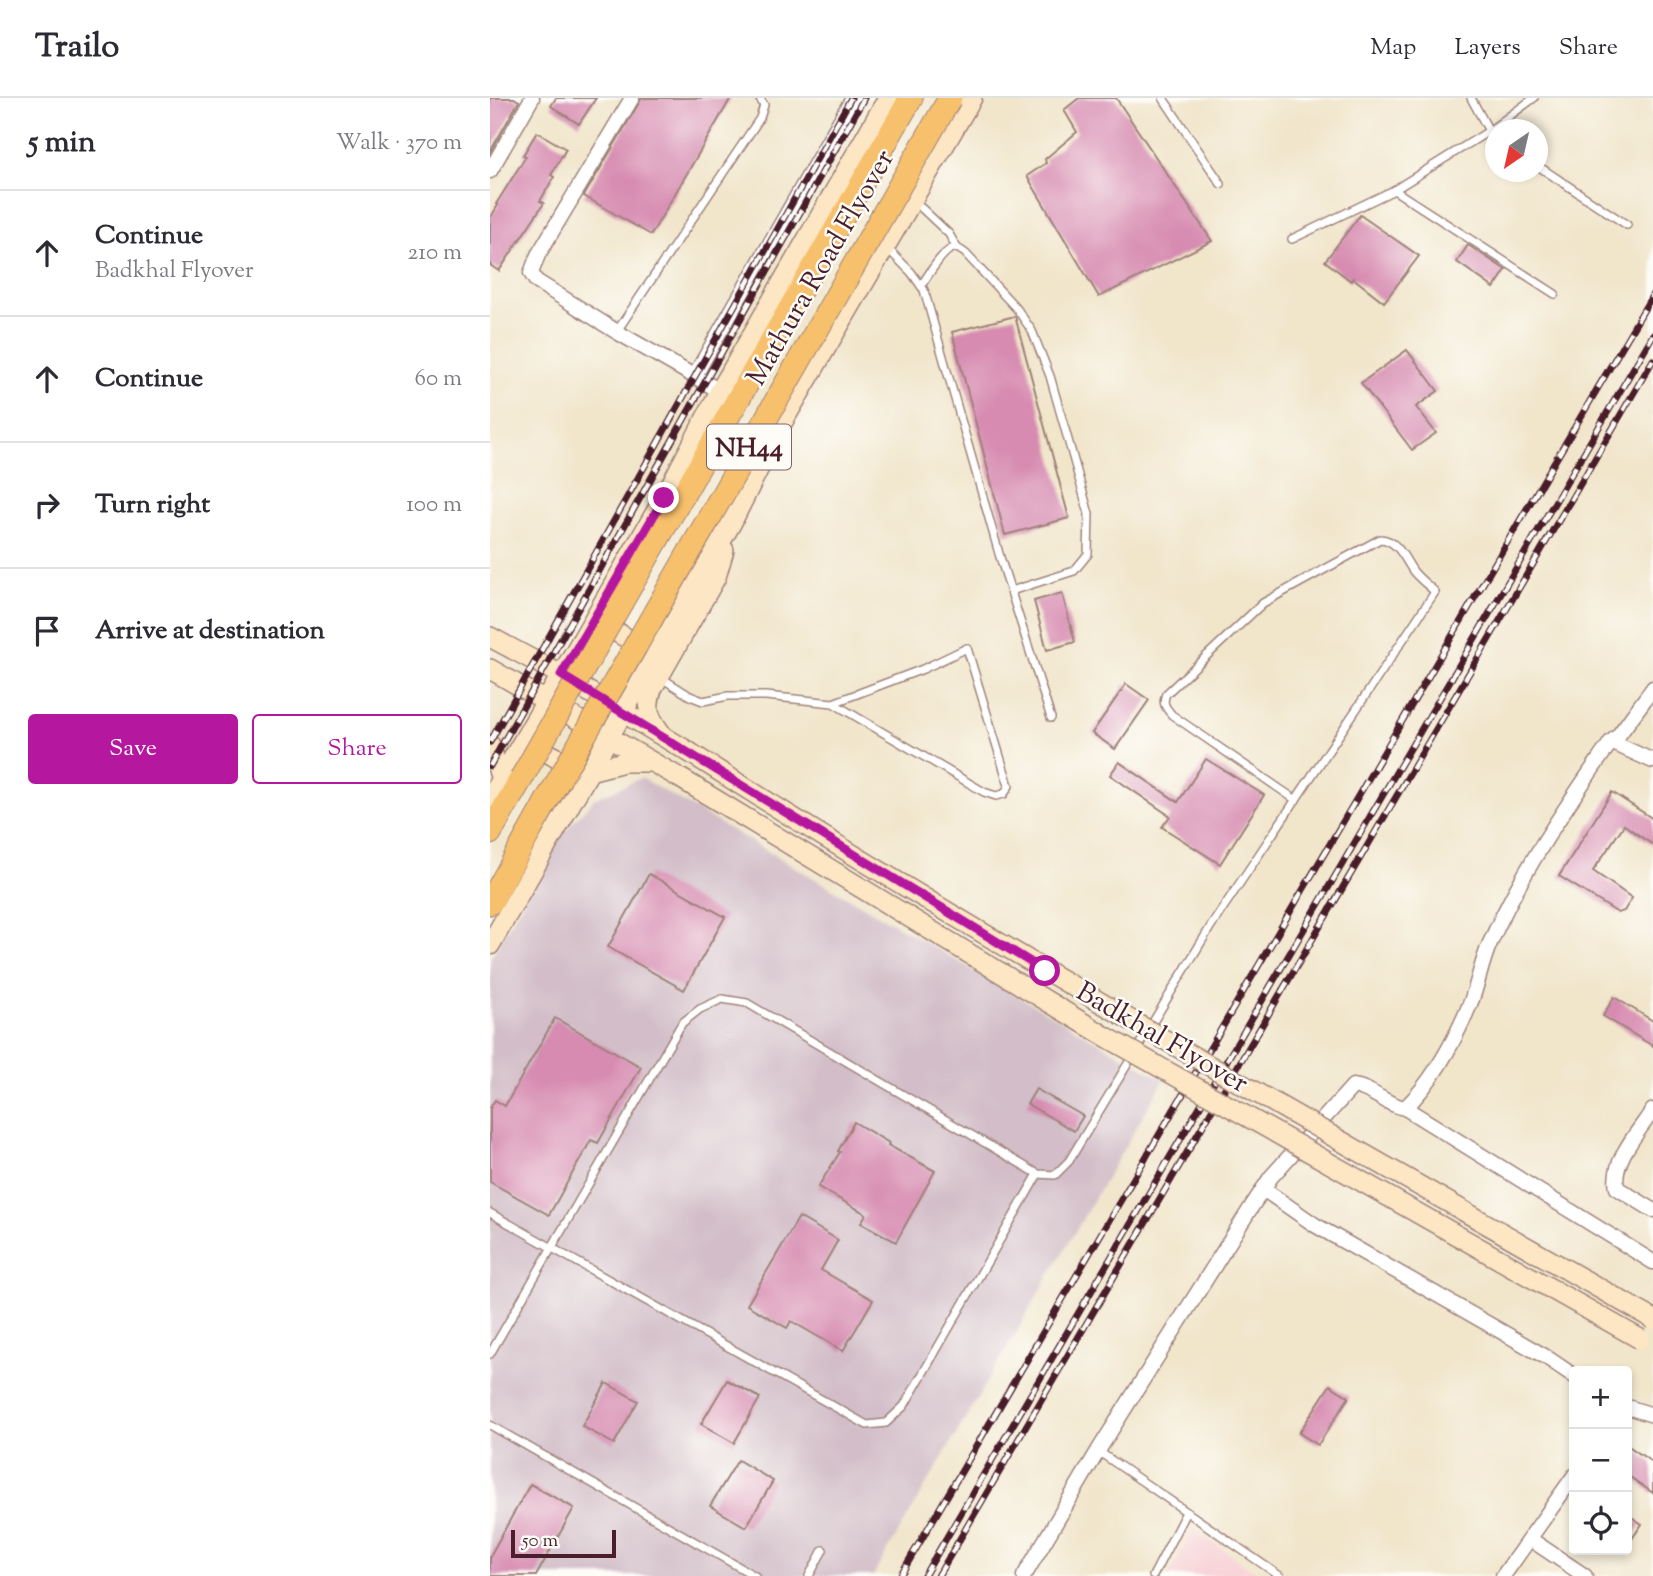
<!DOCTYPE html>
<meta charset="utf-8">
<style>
:root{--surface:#fff;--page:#f7f7f7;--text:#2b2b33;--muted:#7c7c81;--line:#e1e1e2;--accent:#b5179e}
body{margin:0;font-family:"Sorts Mill Goudy",serif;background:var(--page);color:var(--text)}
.controls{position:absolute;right:21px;bottom:21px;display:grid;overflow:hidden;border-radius:7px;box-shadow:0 4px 10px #0003}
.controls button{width:63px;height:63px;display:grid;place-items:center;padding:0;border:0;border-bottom:2px solid var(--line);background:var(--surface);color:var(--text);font:35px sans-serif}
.compass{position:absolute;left:995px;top:21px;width:63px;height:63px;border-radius:50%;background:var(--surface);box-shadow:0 4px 10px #0003;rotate:214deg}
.scale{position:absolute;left:21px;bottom:18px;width:105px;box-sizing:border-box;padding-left:7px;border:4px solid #4a1f2b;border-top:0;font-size:19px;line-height:24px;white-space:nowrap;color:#4a1f2b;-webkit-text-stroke:5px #fdfcf7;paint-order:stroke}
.stop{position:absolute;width:21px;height:21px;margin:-16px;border:5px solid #b5179e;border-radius:50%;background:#fff}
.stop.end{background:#b5179e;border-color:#fff;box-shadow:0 2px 7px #0008}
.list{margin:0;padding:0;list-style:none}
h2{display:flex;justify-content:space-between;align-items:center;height:91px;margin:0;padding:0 28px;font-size:30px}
h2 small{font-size:23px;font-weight:400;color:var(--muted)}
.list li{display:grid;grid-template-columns:46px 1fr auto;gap:21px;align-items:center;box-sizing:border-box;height:126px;padding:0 28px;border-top:2px solid var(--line)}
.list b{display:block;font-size:26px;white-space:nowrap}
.list p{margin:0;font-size:23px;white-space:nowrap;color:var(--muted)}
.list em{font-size:23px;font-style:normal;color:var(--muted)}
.actions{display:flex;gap:14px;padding:21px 28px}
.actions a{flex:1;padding:16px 0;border:2px solid var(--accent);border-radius:7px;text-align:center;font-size:24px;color:var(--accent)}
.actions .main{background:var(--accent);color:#fff}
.icon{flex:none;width:38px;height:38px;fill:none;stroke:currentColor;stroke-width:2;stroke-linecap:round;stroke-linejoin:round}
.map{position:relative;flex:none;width:1163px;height:1478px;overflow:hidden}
header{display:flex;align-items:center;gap:42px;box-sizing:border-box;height:98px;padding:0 35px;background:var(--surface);border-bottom:2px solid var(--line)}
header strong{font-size:33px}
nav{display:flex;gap:38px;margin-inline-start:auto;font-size:24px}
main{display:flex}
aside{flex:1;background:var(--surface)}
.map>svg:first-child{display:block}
.built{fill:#f7cfd4}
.industrial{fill:#d2bdc8}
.building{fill:#d78bb1}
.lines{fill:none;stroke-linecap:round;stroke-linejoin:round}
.service-casing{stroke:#9e827a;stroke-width:10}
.minor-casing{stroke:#9e827a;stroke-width:17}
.secondary-casing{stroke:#9e827a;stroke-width:22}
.trunk-casing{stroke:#9e827a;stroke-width:25}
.service{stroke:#fff;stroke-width:7}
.minor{stroke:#fff;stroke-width:14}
.secondary{stroke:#fce6c4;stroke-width:19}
.trunk{stroke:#f7c06c;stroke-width:23}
.rail-casing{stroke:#4a1f2b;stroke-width:7}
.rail{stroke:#fdfcf7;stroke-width:4.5;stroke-dasharray:13;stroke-linecap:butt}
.secondary-bridge-casing{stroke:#9e827a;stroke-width:22;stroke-linecap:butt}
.trunk-bridge-casing{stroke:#9e827a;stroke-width:25;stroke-linecap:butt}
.secondary-bridge{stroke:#fce6c4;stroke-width:19}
.trunk-bridge{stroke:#f7c06c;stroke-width:23}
.route{stroke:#b5179e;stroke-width:9}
.labels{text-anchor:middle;stroke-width:5;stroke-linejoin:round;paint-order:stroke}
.shield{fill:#fdfcf7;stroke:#806168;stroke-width:2}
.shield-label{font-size:26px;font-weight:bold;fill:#4a1f2b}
.street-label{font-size:28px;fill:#4a1f2b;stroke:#fdfcf7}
</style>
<header>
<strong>Trailo</strong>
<nav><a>Map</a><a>Layers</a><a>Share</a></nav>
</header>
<main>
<aside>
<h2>5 min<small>Walk · 370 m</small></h2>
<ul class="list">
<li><svg class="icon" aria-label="ahead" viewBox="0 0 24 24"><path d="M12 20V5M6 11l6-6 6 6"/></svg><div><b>Continue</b><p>Badkhal Flyover</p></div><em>210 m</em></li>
<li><svg class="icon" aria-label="ahead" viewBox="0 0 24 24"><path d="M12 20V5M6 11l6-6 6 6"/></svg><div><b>Continue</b></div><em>60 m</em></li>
<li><svg class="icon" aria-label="right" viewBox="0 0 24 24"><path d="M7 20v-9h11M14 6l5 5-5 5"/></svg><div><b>Turn right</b></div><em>100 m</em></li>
<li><svg class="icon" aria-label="arrive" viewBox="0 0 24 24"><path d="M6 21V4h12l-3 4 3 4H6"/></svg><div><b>Arrive at destination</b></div></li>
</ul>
<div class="actions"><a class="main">Save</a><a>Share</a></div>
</aside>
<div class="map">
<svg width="1163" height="1478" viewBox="0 0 1163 1478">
<rect width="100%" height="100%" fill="#fdfcf7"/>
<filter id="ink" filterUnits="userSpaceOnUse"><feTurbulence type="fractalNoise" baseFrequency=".0143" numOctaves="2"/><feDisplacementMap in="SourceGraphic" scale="14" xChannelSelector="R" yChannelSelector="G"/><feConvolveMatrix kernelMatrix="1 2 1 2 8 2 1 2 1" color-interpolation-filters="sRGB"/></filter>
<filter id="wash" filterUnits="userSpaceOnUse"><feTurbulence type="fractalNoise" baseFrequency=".00686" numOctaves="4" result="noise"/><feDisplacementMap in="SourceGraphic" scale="28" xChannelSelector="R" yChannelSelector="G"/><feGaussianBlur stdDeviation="1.57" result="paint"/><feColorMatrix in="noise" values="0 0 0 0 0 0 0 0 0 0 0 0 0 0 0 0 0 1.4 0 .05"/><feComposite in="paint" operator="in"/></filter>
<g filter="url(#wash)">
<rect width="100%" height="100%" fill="#f1e5ca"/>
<polygon class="built" points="703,1431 772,1478 678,1478"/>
<polygon class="industrial" points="151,680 674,982 383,1478 0,1478 0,861 71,737 104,701"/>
<g id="blocks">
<g class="building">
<polygon points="0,0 24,0 29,3 0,54"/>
<polygon points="66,0 106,0 89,26 61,8"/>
<polygon points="152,0 241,0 161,137 94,98"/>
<polygon points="589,0 626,0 722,143 609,199 537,78 556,65 555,61 587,34 574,12"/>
<polygon points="47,34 76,51 61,77 64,79 50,103 54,105 9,173 0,167 0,121 8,107 6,106 36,58 33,57"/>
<polygon points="870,117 929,158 894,204 863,180 861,183 835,163"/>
<polygon points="978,147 1016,172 1004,190 967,164"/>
<polygon points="525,218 579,420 515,437 462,234"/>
<polygon points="917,252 948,293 926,309 946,335 922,352 871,285"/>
<polygon points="572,495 585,544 557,552 544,503"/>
<polygon points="636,586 659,602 625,651 602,635"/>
<polygon points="716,661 774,697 730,766 672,729 680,718 620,677 629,664 688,704"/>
<polygon points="1122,694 1163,721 1163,747 1134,727 1103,773 1142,800 1134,813 1128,815 1069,778"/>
<polygon points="159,776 235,819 194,892 118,849"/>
<polygon points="1124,899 1163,923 1163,948 1113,918"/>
<polygon points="65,920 151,969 108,1045 101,1042 59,1117 0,1084 0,1010 5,1002 15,1008"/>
<polygon points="546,991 593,1018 584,1033 537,1006"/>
<polygon points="364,1024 399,1045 398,1047 445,1073 406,1144 371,1125 376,1116 328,1089 350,1054 348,1053"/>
<polygon points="309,1119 348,1142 331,1172 383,1202 353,1253 301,1223 297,1230 257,1207"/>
<polygon points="237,1282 270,1300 244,1345 211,1326"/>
<polygon points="116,1285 148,1303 124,1346 92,1328"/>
<polygon points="840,1287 859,1299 828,1347 809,1335"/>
<polygon points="1137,1347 1163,1365 1163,1395 1137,1377"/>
<polygon points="248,1362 283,1383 256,1429 220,1408"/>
<polygon points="40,1386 84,1410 46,1478 0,1478 0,1458"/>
<polygon points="1137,1416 1152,1426 1137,1448"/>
</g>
</g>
</g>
<g filter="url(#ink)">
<use href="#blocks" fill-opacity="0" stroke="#9e827a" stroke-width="2"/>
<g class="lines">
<g class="service-casing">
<g id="service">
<polyline points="673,0 731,86"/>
<polyline points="981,0 999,33 1006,38"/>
<polyline points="1048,68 1137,127"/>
<polyline points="904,92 1065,196"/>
<polyline points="423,102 459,136 467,150"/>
<polyline points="802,141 904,92 999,33 1044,0"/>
<polyline points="397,150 421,174 434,192 510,459 561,620"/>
<path d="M 431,188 C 437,179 455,148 466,150 C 468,150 475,155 476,156 L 527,211 L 542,233 L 560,278 L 599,416 L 598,456 L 584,473 L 521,493"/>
<polyline points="127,233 270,20 274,7 269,0"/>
<polyline points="170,579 200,598 213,603 238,598 276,598 343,605 433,571 477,550 519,688 514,696 506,698 494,694 343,605"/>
<polyline points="0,1115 377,1327 396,1325 414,1308 548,1076"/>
<path d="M 0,1256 L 192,925 L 210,911 L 232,901 L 257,905 L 548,1076 L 565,1077 L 579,1063 L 721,828 L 945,494 C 938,487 929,481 923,473 C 914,460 908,442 890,441 L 773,505 L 676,596 C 672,605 675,609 682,617 L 806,702"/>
<polyline points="0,1327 265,1478"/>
<polyline points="608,1353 790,1478"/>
<polyline points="319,1478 333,1452"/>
<polyline points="663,1478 696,1414"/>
</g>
</g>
<g class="minor-casing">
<g id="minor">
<polyline points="142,0 48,157 41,175 46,183 127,234 230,293"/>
<polyline points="0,73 42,0"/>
<polyline points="204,279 363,0"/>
<polyline points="1121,644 1163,663"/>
<polyline points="915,1010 1163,1164"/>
<path d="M 1163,1012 C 1149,1033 1121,1063 1127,1090 L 1163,1112"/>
<polyline points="773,1091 825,1127 1056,1259 1084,1278"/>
<polyline points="1137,1309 1163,1317"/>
<polyline points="1040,1441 1095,1478"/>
<path d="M 534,1478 L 608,1353 L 760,1111 L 781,1079 L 863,988 C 882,990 895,1007 915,1010 C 943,983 965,942 980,906 C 988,887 991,865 1000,845 C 1031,774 1077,707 1121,644 L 1128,638 L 1163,590"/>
<polyline points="1013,1478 1084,1378"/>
</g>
</g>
<g class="secondary-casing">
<g id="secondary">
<path d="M 113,514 C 117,532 144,549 163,544"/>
<polyline points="0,539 71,577 199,654"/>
<polyline points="0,571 190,680"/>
<path d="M 173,638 C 159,619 155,614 162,591 L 226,479 L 234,452"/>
<polyline points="0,647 11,681"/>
<path d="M 35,651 C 58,650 73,662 86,679"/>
<polyline points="99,673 134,664 161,664"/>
<polyline points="0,700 174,400 230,293 398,0"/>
<polyline points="0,847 242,424 288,332 482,0"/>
</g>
</g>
<g class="trunk-casing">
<g id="trunk">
<polyline points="132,503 421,0"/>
<polyline points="0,735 31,681"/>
<polyline points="0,805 59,699"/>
</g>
</g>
<use href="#service" class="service"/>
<use href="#minor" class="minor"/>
<use href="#secondary" class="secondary"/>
<use href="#trunk" class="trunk"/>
<g class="rail-casing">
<g id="rail">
<polyline points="0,644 361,0"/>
<polyline points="0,668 374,0"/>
<polyline points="410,1478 1163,196"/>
<polyline points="434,1478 1163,237"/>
<polyline points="448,1478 1163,262"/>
</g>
</g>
<use href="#rail" class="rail"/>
<g class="secondary-bridge-casing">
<g id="secondary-bridge">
<path d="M 199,654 C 513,855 840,1036 1163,1221"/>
<polyline points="190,680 613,937 1150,1241"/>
</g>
</g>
<g class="trunk-bridge-casing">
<g id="trunk-bridge">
<polyline points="31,681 132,503"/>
<polyline points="59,699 460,0"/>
</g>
</g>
<use href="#secondary-bridge" class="secondary-bridge"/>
<use href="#trunk-bridge" class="trunk-bridge"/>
</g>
</g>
<g class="lines" filter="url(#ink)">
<polyline class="route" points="174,400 71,577 555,873"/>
</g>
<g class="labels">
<rect class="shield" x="217" y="326.5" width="84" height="45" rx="5"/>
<g class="shield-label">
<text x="259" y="358">NH44</text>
</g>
<g class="street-label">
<text transform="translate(329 169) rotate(-60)" y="10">Mathura Road Flyover</text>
<text transform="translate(673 938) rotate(30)" y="10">Badkhal Flyover</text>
</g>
</g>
</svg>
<div class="controls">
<button>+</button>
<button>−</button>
<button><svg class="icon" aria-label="locate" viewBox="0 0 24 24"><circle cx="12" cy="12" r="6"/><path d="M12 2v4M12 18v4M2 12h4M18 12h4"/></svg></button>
</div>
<svg class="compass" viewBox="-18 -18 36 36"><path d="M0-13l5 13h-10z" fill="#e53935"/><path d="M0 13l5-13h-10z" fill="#7c7c81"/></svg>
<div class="scale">50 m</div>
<div class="stop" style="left:555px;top:873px"></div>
<div class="stop end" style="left:174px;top:400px"></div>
</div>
</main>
